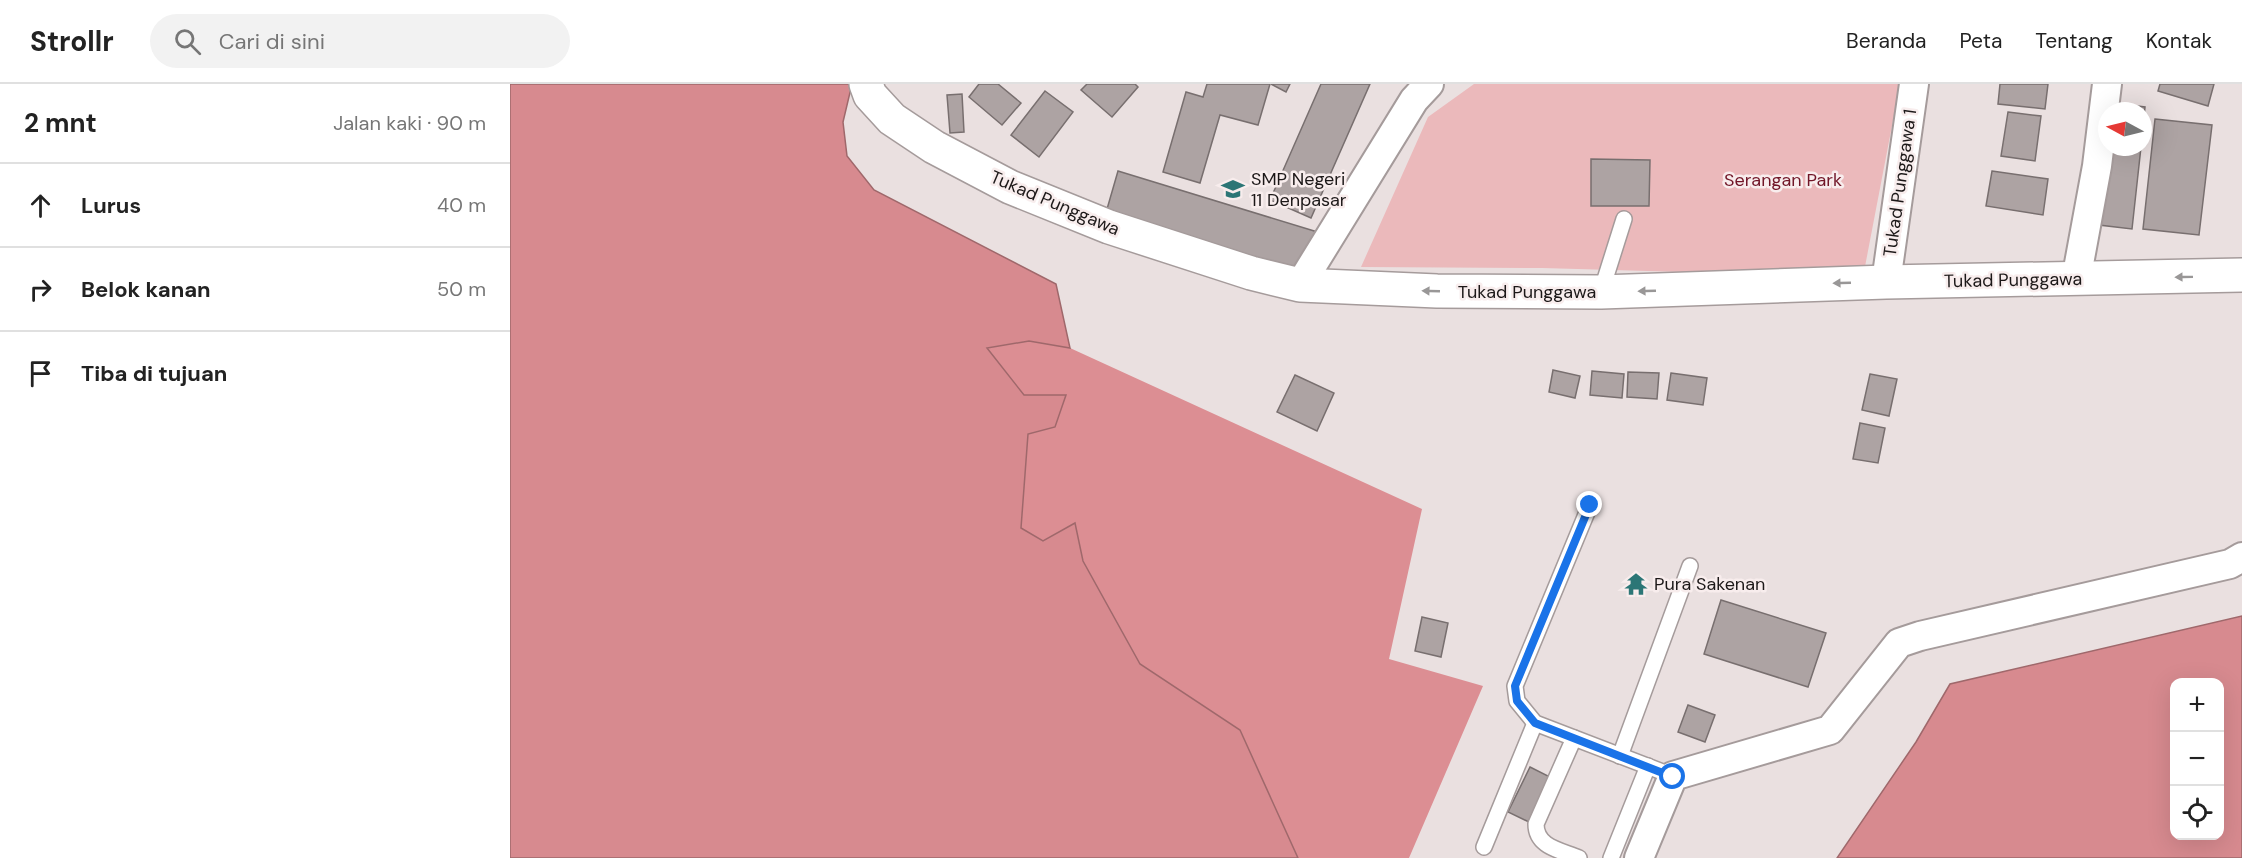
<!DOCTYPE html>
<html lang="id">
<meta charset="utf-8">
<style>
:root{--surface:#fff;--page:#f2f2f2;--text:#222;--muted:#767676;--line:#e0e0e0}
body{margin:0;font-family:"DM Sans",sans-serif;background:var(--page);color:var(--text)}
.controls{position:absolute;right:18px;bottom:18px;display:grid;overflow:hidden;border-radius:12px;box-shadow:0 6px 24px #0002}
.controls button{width:54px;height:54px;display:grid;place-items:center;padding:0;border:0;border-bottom:2px solid var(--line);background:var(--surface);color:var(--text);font:30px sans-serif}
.compass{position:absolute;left:1588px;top:18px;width:54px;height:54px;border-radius:50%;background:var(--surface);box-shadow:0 6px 24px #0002;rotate:277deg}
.stop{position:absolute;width:18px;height:18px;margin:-14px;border:4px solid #1a73e8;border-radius:50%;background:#fff}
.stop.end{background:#1a73e8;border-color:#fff;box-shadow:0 2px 6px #0008}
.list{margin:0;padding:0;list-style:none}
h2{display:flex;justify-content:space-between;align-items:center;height:78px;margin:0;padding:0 24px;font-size:26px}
h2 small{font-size:20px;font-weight:400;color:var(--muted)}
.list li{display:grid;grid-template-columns:39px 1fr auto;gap:18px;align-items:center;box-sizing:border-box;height:84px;padding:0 24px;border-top:2px solid var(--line)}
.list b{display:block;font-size:22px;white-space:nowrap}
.list em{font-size:20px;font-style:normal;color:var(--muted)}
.icon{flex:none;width:33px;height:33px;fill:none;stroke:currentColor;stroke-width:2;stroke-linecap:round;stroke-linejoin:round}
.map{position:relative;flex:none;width:1732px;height:774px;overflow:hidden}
header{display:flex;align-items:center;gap:36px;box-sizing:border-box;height:84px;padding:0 30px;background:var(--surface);border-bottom:2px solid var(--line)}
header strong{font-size:28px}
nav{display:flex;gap:33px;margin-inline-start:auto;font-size:21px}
.search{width:420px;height:54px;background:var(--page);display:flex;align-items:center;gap:15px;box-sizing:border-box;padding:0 21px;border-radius:33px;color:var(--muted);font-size:22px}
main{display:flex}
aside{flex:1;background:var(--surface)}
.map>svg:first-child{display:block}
.green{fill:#ebb9bb}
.forest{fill:#dc8e93}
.water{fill:#d78a8f;stroke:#9f686b;stroke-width:1.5;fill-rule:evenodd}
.building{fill:#ada3a3;stroke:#786f6f;stroke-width:1.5}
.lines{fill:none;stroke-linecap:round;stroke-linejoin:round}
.service-casing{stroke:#a59b9b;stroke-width:18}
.minor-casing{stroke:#a59b9b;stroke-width:32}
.tertiary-casing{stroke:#a59b9b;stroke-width:36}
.service{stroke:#fff;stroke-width:15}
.minor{stroke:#fff;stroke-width:28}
.tertiary{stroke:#fff;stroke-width:33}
.oneway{fill:#999797}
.route{stroke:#1a73e8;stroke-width:8}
.labels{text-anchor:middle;stroke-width:5;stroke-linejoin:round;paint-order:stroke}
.poi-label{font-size:18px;fill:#1c1818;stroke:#f8eded;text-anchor:start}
.park-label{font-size:18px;fill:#711527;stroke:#f8eded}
.street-label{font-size:18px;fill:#1c1818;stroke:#f8eded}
</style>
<header>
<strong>Strollr</strong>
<div class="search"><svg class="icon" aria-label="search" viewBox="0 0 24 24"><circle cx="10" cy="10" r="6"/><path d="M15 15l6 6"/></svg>Cari di sini</div>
<nav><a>Beranda</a><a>Peta</a><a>Tentang</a><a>Kontak</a></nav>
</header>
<main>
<aside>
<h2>2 mnt<small>Jalan kaki · 90 m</small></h2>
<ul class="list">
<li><svg class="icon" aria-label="ahead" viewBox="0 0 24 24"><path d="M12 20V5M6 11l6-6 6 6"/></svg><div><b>Lurus</b></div><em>40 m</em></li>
<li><svg class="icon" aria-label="right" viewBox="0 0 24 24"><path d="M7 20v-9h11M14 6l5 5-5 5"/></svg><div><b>Belok kanan</b></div><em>50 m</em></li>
<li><svg class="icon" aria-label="arrive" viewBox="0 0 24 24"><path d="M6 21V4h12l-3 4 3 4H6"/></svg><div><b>Tiba di tujuan</b></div></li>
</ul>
</aside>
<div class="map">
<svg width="1732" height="774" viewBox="0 0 1732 774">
<rect width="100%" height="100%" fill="#eae0e0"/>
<polygon class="green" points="964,0 1390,0 1353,193 1032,184 851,183 918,33"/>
<polygon class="forest" points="519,257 560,264 912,425 879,575 973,602 899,774 788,774 730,646 630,580 573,477 565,439 533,457 511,444 518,349 555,311 514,311 476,264"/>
<g class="water">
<polygon points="0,0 342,0 333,38 337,72 364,106 546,200 560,264 519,257 477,264 514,311 556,311 545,343 518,350 511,444 533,457 565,439 573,477 630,580 730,646 788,774 0,774"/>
<path d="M 1732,532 L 1732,774 L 1327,774 L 1406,658 L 1440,600 ZM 1664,598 L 1710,598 L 1710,752 L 1664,752 Z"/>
</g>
<g class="building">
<polygon points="469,0 488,0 511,19 492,41 459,13"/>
<polygon points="577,0 625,0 628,3 602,33 571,6"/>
<polygon points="697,0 760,0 748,41 710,31 690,99 653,88 676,8 693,13"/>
<polygon points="761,0 780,0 776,8"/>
<polygon points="811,0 860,0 801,134 760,116"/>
<polygon points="1490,0 1538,0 1535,25 1488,20"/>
<polygon points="1650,0 1704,0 1698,22 1648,7"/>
<polygon points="535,7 563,28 529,73 501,51"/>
<polygon points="452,10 454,48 440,49 437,11"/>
<polygon points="1602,19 1635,23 1633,43 1633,27 1601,27"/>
<polygon points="1498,28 1531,32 1525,77 1491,72"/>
<polygon points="1645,35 1702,41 1689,151 1633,145"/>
<polygon points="1597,63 1631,63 1622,145 1589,141"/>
<polygon points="1081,75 1140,76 1139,122 1081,122"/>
<polygon points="608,87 814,150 792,184 761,182 595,132"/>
<polygon points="1482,87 1538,95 1533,131 1476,122"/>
<polygon points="1043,286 1070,292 1065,314 1039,308"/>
<polygon points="1082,287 1114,290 1112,314 1080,311"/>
<polygon points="1118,288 1149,289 1147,315 1117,313"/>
<polygon points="1161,289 1197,294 1193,321 1157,316"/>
<polygon points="1360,290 1387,295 1379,332 1352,326"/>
<polygon points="785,291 824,309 807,347 767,328"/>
<polygon points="1350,339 1375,344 1368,379 1343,375"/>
<polygon points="1211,516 1316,549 1298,603 1194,570"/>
<polygon points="912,533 938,539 931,573 905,567"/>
<polygon points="1178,621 1205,631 1195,658 1168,648"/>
<polygon points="1020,683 1040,693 1019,738 998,728"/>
</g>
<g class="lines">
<g class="service-casing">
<g id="service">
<polyline points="1091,208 1114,135"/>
<polyline points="1080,421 1005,602 1007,617 1025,639 1163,692"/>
<path d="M 1064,654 L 1026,740 C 1026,763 1050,766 1069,774"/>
<polyline points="1110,672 1180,482"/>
<polyline points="974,763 1025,639"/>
<polyline points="1101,774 1138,682"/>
</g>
</g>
<g class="minor-casing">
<g id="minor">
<polyline points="1566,196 1587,82 1597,0"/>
<polyline points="1376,198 1404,0"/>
<polyline points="790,201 904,16 919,0"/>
<polyline points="1129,774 1163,692 1320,646 1389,559 1410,552 1720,480 1732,473"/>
</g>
</g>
<g class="tertiary-casing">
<polyline id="tertiary" points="356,0 360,11 382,35 424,63 500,103 599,143 741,189 790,201 927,207 1091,208 1376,198 1732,191"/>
</g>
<use href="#service" class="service"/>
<use href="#minor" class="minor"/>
<use href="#tertiary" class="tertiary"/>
</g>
<defs><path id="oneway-solid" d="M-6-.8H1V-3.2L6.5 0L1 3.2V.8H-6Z" transform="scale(1.5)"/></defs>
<g class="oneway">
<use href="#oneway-solid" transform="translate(1674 193) rotate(179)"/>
<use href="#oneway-solid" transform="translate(1332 199) rotate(178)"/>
<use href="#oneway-solid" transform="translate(921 207) rotate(-178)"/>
<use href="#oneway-solid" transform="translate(1137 207) rotate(178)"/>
</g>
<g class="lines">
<polyline class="route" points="1080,421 1005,602 1007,617 1025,639 1163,693"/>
</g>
<defs>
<g id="school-bare" transform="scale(1.8)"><path d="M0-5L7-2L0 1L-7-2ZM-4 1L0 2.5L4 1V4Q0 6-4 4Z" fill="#2c7676" stroke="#f8eded" stroke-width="2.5" paint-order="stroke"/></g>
<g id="temple-bare" transform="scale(1.8)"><path d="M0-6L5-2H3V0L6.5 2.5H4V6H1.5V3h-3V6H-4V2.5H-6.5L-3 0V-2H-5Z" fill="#2c7676" stroke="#f8eded" stroke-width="2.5" paint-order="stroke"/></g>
</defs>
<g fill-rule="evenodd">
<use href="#school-bare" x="723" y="105"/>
<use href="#temple-bare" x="1126" y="500"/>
</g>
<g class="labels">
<g class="poi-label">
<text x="741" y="101">SMP Negeri<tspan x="741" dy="21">11 Denpasar</tspan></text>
<text x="1144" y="506">Pura Sakenan</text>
</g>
<g class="park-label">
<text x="1273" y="102">Serangan Park</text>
</g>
<g class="street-label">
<text transform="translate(1390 99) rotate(-82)" y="6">Tukad Punggawa 1</text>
<text transform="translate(545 119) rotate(23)" y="6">Tukad Punggawa</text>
<text transform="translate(1503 196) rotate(-1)" y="6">Tukad Punggawa</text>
<text x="1017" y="214">Tukad Punggawa</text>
</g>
</g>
</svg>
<div class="controls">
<button>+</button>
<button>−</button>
<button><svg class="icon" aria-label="locate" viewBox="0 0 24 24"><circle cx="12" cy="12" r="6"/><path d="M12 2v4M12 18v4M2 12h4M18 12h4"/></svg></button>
</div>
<svg class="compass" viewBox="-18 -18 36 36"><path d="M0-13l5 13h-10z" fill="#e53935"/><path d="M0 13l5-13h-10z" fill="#767676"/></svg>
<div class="stop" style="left:1163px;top:693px"></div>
<div class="stop end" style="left:1080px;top:421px"></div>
</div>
</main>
